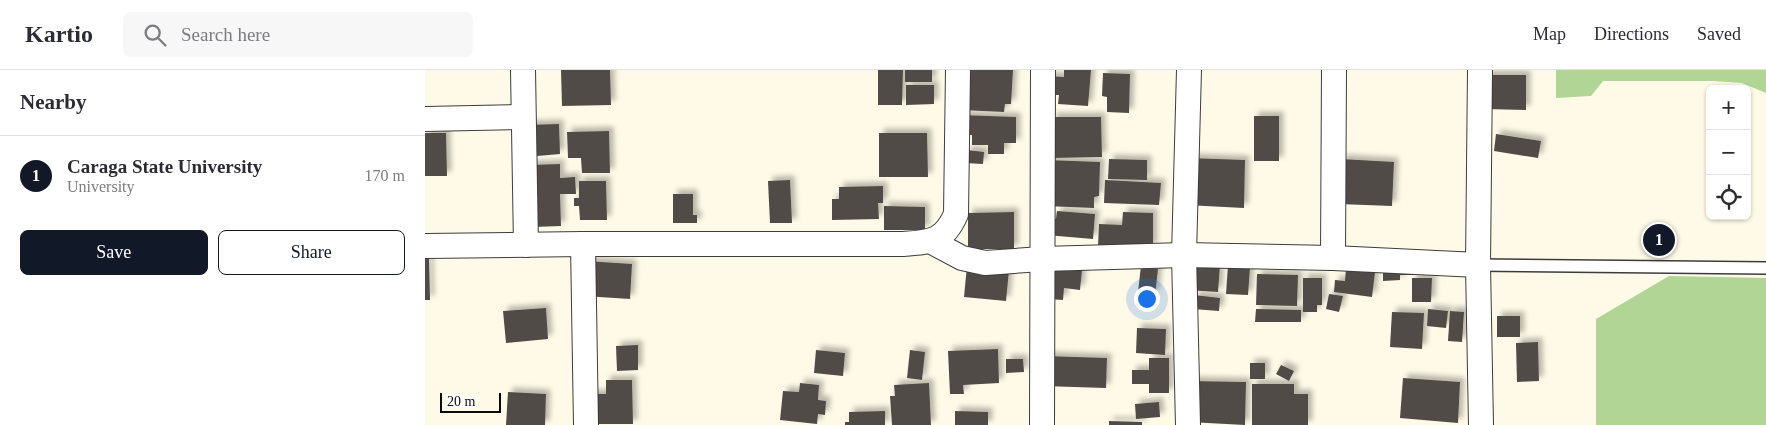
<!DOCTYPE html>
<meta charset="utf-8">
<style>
:root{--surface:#fff;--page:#f7f7f7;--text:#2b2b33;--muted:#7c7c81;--line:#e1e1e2;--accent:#111827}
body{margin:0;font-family:"Times New Roman",serif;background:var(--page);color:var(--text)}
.controls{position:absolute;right:15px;top:15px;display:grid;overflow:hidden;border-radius:8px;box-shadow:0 1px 4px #0004}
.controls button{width:45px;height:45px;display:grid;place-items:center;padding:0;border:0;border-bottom:1px solid var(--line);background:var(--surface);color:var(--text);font:25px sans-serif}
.scale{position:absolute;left:15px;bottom:12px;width:61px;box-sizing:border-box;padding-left:5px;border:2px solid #090909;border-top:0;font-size:14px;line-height:18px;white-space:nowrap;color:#090909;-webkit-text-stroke:4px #fff;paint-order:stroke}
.you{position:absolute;left:721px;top:228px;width:18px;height:18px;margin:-12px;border:4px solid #fff;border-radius:50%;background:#1a73e8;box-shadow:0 0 0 8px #1a73e833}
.badge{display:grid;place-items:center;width:32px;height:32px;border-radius:50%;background:var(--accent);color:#fff;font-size:16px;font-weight:700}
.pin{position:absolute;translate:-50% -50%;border:2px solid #fff;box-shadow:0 1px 5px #0006}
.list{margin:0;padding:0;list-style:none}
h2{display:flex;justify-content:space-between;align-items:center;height:65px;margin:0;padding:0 20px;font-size:21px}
h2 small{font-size:16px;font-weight:400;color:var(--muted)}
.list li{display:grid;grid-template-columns:32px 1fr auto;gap:15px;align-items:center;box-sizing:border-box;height:80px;padding:0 20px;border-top:1px solid var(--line)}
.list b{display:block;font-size:19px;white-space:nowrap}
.list p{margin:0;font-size:16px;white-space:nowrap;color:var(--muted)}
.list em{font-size:16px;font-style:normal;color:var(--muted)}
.actions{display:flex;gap:10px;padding:15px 20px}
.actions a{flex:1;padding:11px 0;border:1px solid var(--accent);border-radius:8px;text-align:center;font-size:18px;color:var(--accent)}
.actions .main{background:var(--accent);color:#fff}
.icon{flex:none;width:28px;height:28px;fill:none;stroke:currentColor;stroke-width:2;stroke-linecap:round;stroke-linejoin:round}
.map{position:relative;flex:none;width:1341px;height:355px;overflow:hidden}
header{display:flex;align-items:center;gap:30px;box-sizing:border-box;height:70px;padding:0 25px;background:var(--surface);border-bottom:1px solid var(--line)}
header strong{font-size:24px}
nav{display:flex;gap:28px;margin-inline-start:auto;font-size:18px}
.search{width:350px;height:45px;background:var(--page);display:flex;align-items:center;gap:12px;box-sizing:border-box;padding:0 18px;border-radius:8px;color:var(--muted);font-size:19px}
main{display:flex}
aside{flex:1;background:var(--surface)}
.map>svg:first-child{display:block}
.forest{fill:#b0d594}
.building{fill:#514b46;filter:url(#shadow)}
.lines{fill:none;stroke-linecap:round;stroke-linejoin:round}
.lane-casing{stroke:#3c3c3c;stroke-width:14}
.street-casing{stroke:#3c3c3c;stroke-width:26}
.lane{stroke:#fff;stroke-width:11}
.street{stroke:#fff;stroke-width:24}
</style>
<header>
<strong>Kartio</strong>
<div class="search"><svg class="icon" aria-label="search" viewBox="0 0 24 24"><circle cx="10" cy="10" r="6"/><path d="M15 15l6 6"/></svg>Search here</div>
<nav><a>Map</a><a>Directions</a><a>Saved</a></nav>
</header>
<main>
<aside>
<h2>Nearby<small></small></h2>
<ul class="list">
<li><span class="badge">1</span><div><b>Caraga State University</b><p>University</p></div><em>170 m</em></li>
</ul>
<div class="actions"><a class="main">Save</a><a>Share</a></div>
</aside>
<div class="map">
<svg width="1341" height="355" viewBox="0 0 1341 355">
<defs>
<filter id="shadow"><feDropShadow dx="4.5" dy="-4.5" stdDeviation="2.5" flood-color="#0004"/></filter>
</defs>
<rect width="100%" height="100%" fill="#fefae7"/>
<g class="forest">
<polygon points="1131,0 1341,0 1341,23 1317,13 1288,11 1178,11 1166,26 1131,28"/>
<polygon points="1244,206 1341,208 1341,355 1171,355 1171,249"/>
</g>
<g class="building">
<polygon points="136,0 185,0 186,35 137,36"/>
<polygon points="453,0 478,0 477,35 453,35"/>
<rect x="480" y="0" width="27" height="12"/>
<polygon points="539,0 588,0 586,34 580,34 579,42 537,40"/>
<polygon points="639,0 666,0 663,36 633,34 634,25 621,25 622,6 639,7"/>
<polygon points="678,3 705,4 704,43 682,42 682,27 677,26"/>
<polygon points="1060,5 1101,5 1101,40 1060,39"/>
<polygon points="481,15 509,15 509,34 481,35"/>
<polygon points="535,45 591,47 591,73 579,73 579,84 563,84 563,75 547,75 547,65 535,65"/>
<rect x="829" y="46" width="25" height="45"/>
<polygon points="627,47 676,47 677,87 627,88"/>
<polygon points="134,54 135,84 101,87 100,55"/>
<polygon points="184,61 185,103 157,103 156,88 143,88 142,62"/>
<polygon points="0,63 21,63 22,106 0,106"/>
<polygon points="454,63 502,63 503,107 454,107"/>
<polygon points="1071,64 1116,71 1113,88 1069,81"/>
<polygon points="542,80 559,82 558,94 540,93"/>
<polygon points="763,88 820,90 819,138 761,135"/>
<polygon points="684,89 722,90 722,110 683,109"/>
<polygon points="916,89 969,92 967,136 914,134"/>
<polygon points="622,90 675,92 674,126 669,127 669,138 620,136"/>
<polygon points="135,94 135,108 150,107 151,124 135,124 136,156 107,157 105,95"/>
<polygon points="365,110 367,153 345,153 343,111"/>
<polygon points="680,110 736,113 734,135 679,133"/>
<polygon points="154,111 181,111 182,150 155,150 154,136 149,136 149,128 154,128"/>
<polygon points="458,116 458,133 453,133 454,149 407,150 407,129 414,129 414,117"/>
<polygon points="248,124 268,124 268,145 272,145 272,153 248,153"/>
<polygon points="459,136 500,137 500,160 459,160"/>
<polygon points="632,141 670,144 668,169 621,165 621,149 631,149"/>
<polygon points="589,142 589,179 543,179 543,143"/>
<polygon points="698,142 728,143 728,178 673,177 674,154 697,155"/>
<polygon points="0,186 4,186 5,230 0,230"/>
<polygon points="161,191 207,194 205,229 159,226"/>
<polygon points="763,192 795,194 793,222 762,220"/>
<polygon points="958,193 996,193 996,205 975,205 975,210 958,211"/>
<polygon points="803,195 825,197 823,225 801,224"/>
<polygon points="542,196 584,200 581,231 539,227"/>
<polygon points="716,196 733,199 730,225 713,222"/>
<polygon points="626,198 657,200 655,220 639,218 638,230 623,229"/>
<polygon points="921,198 950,202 947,227 909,222 910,210 920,211"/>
<polygon points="832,204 873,205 872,236 831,235"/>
<polygon points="878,208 897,208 897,235 892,235 892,242 878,242"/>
<polygon points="987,208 1007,208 1006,232 987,232"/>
<polygon points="904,224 918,226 914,242 901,239"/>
<polygon points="769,225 795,228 794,241 768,239"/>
<polygon points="121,238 123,269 81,273 78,241"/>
<polygon points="831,239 876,240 876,252 830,252"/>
<polygon points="1003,239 1023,241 1021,258 1002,256"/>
<polygon points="1025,241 1039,242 1037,272 1023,271"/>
<polygon points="967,242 999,243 997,279 965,277"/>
<rect x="1072" y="246" width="23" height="21"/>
<polygon points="712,258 741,259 740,285 711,283"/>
<polygon points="1113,272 1114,311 1092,312 1091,273"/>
<polygon points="213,275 213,300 192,301 191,276"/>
<polygon points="573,279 574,313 538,315 539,324 525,324 523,281"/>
<polygon points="391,280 420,283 418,306 389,303"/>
<polygon points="485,280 500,282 497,310 482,308"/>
<polygon points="619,286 682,288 681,318 618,316"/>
<polygon points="724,288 744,288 744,323 724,323 724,314 707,314 707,300 724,300"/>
<polygon points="581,289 598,289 599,302 581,303"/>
<rect x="825" y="293" width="15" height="16"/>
<polygon points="856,295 869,301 864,311 851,304"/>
<polygon points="978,308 1035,312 1033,353 975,348"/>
<polygon points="181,310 207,310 208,354 163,354 162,324 181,324"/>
<polygon points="764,311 821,312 820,355 764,352"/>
<polygon points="375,313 394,315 393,330 401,331 400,345 393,344 392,354 355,350 358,321 374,322"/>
<polygon points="504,313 506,355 467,355 465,326 470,326 469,315"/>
<polygon points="827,314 869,314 869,324 883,324 883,355 827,355"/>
<polygon points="83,322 121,324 120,355 81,355"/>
<polygon points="734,332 735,347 711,349 710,334"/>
<polygon points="460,341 460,355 420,355 420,352 424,352 424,342"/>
<polygon points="530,341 563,342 563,355 530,355"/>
<polygon points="684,351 717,352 717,355 684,355"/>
</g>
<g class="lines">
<g class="lane-casing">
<polyline id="lane" points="1053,195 1341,198"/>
</g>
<g class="street-casing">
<g id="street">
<polyline points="98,0 101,175"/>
<polyline points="1055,0 1053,195 1056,355"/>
<polyline points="0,49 98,47"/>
<polyline points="507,172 537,188 560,193 617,189 759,185 908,188 1053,195"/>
<polyline points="158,174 161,355"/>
<path d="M 0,176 L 158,174 L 478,174 C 505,172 519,172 531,144 L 533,0"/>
<polyline points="908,188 909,0"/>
<polyline points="617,355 618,0"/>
<polyline points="763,355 759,185 764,0"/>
</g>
</g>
<use href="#lane" class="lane"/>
<use href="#street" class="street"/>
</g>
</svg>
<div class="controls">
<button>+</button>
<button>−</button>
<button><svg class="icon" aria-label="locate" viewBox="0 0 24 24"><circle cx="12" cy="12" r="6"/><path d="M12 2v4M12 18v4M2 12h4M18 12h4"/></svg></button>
</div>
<div class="scale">20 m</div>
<div class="you"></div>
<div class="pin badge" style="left:1234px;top:170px">1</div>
</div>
</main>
